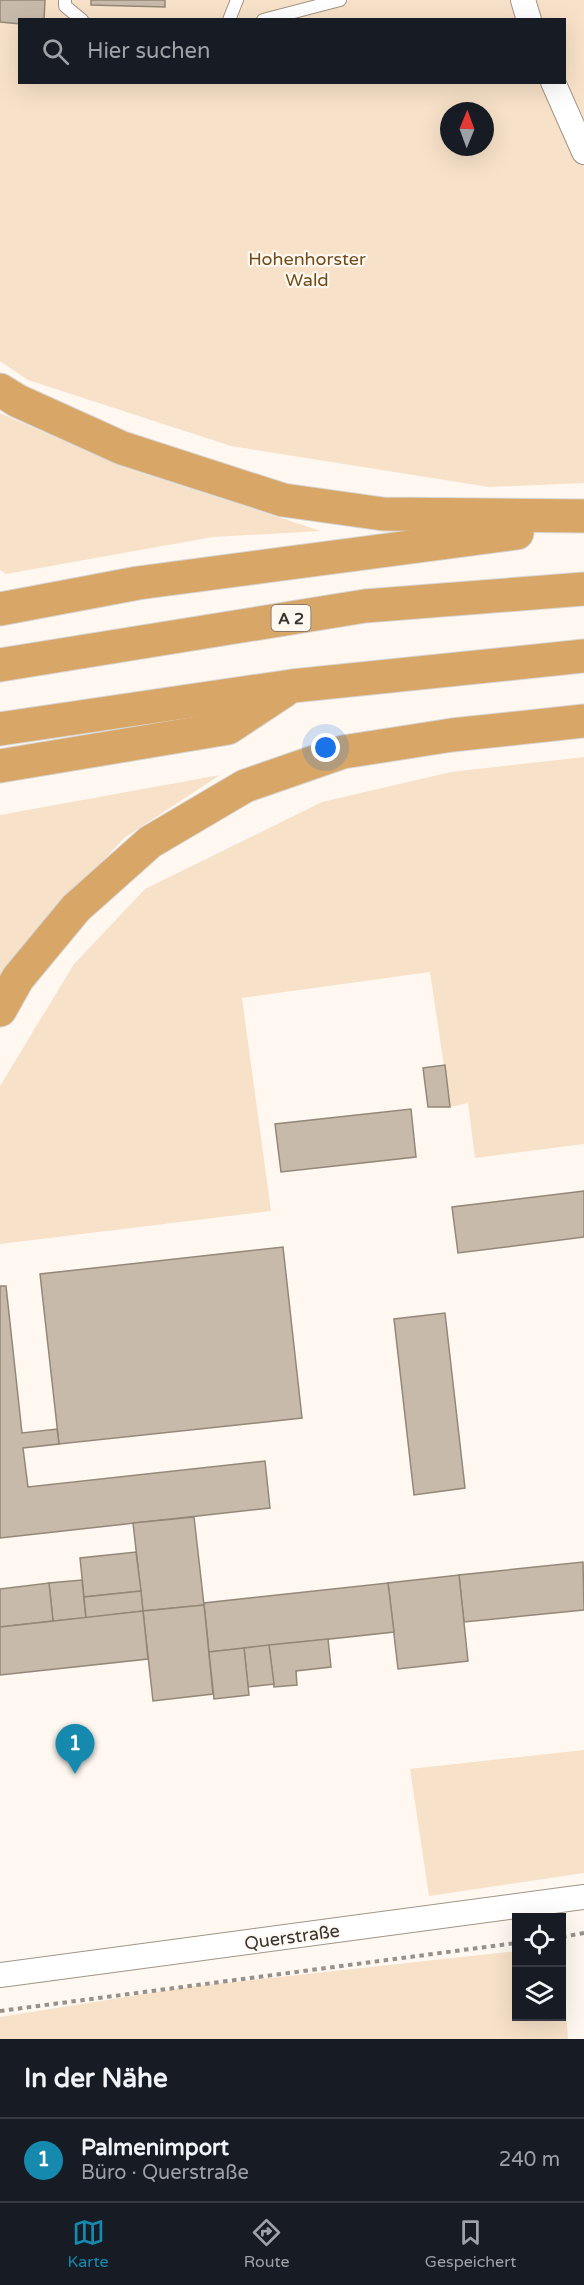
<!DOCTYPE html>
<html lang="de">
<meta charset="utf-8">
<style>
:root{--surface:#171b24;--page:#242831;--text:#f1f3f6;--muted:#9ea1a6;--line:#363941;--accent:#1689ae}
body{margin:0;font-family:"Varela Round",sans-serif;background:var(--page);color:var(--text)}
.controls{position:absolute;right:18px;bottom:18px;display:grid;overflow:hidden;border-radius:0px;box-shadow:0 6px 24px #0002}
.controls button{width:54px;height:54px;display:grid;place-items:center;padding:0;border:0;border-bottom:2px solid var(--line);background:var(--surface);color:var(--text);font:30px sans-serif}
.compass{position:absolute;left:440px;top:102px;width:54px;height:54px;border-radius:50%;background:var(--surface);box-shadow:0 6px 24px #0002;rotate:1deg}
.you{position:absolute;left:326px;top:748px;width:21px;height:21px;margin:-15px;border:4px solid #fff;border-radius:50%;background:#1a73e8;box-shadow:0 0 0 9px #1a73e833}
.badge{display:grid;place-items:center;width:39px;height:39px;border-radius:50%;background:var(--accent);color:#fff;font-size:20px;font-weight:700}
.pin{position:absolute;translate:-50% -50px;filter:drop-shadow(0 2px 3px #0008)}
.pin::after{content:'';position:absolute;top:32px;width:21px;height:18px;background:inherit;clip-path:polygon(0 0,100% 0,50% 100%)}
.list{margin:0;padding:0;list-style:none}
h2{display:flex;justify-content:space-between;align-items:center;height:78px;margin:0;padding:0 24px;font-size:26px}
h2 small{font-size:20px;font-weight:400;color:var(--muted)}
.list li{display:grid;grid-template-columns:39px 1fr auto;gap:18px;align-items:center;box-sizing:border-box;height:84px;padding:0 24px;border-top:2px solid var(--line)}
.list b{display:block;font-size:22px;white-space:nowrap}
.list p{margin:0;font-size:20px;white-space:nowrap;color:var(--muted)}
.list em{font-size:20px;font-style:normal;color:var(--muted)}
.icon{flex:none;width:33px;height:33px;fill:none;stroke:currentColor;stroke-width:2;stroke-linecap:round;stroke-linejoin:round}
.map{position:relative;flex:none;width:584px;height:2039px;overflow:hidden}
.search{position:absolute;background:var(--surface);box-shadow:0 6px 24px #0002;left:18px;right:18px;top:18px;height:66px;display:flex;align-items:center;gap:15px;box-sizing:border-box;padding:0 21px;border-radius:0px;color:var(--muted);font-size:22px}
.sheet{height:162px;background:var(--surface)}
nav{display:flex;justify-content:space-around;align-items:center;box-sizing:border-box;height:84px;border-top:2px solid var(--line);background:var(--surface);font-size:16px;color:var(--muted)}
nav a{display:grid;justify-items:center;gap:3px}
nav .on{color:var(--accent)}
.map>svg:first-child{display:block}
.green{fill:#f7e1c8;fill-rule:evenodd}
.building{fill:#c7baaa;stroke:#948778;stroke-width:1.5}
.lines{fill:none;stroke-linecap:round;stroke-linejoin:round}
.service-casing{stroke:#a19485;stroke-width:14}
.minor-casing{stroke:#a19485;stroke-width:26}
.motorway-casing{stroke:#d7d6d5;stroke-width:35}
.path{stroke:#97918b;stroke-width:4;stroke-dasharray:4.5 4.5;stroke-linecap:butt}
.service{stroke:#fff;stroke-width:12}
.minor{stroke:#fff;stroke-width:24}
.motorway{stroke:#d8a666;stroke-width:33}
.labels{text-anchor:middle;stroke-width:4.5;stroke-linejoin:round;paint-order:stroke}
.shield{fill:#fef8f1;stroke:#736e68;stroke-width:1.5}
.shield-label{font-size:16px;font-weight:bold;fill:#38332d}
.park-label{font-size:18px;fill:#704c18;stroke:#fef8f1}
.street-label{font-size:18px;fill:#38332d;stroke:#fef8f1}
</style>
<div class="map">
<svg width="584" height="2039" viewBox="0 0 584 2039">
<rect width="100%" height="100%" fill="#fef8f1"/>
<g class="green">
<path d="M 0,0 L 584,0 L 584,483 L 489,487 L 231,446 L 28,380 L 0,361 ZM 20,20 L 564,20 L 564,82 L 20,82 ZM 449,111 L 485,111 L 485,147 L 449,147 Z"/>
<polygon points="0,413 123,467 321,531 213,537 6,574 0,570"/>
<polygon points="584,757 584,1144 475,1158 468,1103 450,1107 430,972 242,998 271,1211 0,1244 0,1086 74,964 145,889 322,802 451,772"/>
<polygon points="220,775 124,838 31,940 0,990 0,815"/>
<polygon points="584,1750 584,1873 429,1896 410,1769"/>
<polygon points="516,1951 516,2016 562,2016 562,1951 568,2039 0,2039 0,2017 188,1987"/>
</g>
<g class="building">
<polygon points="0,0 45,0 44,20 20,20 20,24 0,22"/>
<polygon points="91,0 165,0 165,7 91,5"/>
<polygon points="445,1065 450,1107 428,1107 423,1068"/>
<polygon points="411,1109 416,1157 281,1172 275,1124"/>
<polygon points="584,1191 584,1237 458,1253 452,1207"/>
<polygon points="283,1247 302,1418 59,1444 40,1274"/>
<polygon points="0,1286 6,1286 22,1433 57,1429 59,1444 23,1448 28,1487 265,1461 270,1508 0,1538"/>
<polygon points="445,1313 465,1488 414,1495 394,1319"/>
<polygon points="194,1517 204,1605 143,1611 133,1523"/>
<polygon points="136,1552 141,1591 84,1597 80,1558"/>
<polygon points="583,1562 584,1610 464,1622 459,1575"/>
<polygon points="459,1575 468,1661 398,1669 388,1583"/>
<polygon points="82,1580 86,1618 53,1621 49,1583"/>
<polygon points="49,1583 53,1621 0,1627 0,1589"/>
<polygon points="388,1583 394,1632 209,1652 204,1603"/>
<polygon points="141,1591 143,1611 86,1618 84,1597"/>
<polygon points="204,1605 213,1694 153,1701 143,1611"/>
<polygon points="143,1611 148,1659 0,1675 0,1627"/>
<polygon points="328,1639 331,1667 296,1671 297,1685 274,1687 269,1645"/>
<polygon points="269,1645 274,1684 248,1687 244,1648"/>
<polygon points="244,1648 249,1695 214,1699 209,1652"/>
</g>
<g class="lines">
<g class="service-casing">
<g id="service">
<polyline points="65,0 65,6 82,20"/>
<polyline points="229,20 237,0"/>
<polyline points="263,20 340,0"/>
</g>
</g>
<g class="minor-casing">
<g id="minor">
<polyline points="523,0 529,20"/>
<polyline points="553,82 584,152"/>
<polyline points="0,1975 584,1897"/>
</g>
</g>
<g class="motorway-casing">
<g id="motorway">
<polyline points="0,390 18,401 122,448 283,500 383,514 584,516"/>
<polyline points="0,609 138,583 517,533"/>
<polyline points="0,665 365,606 584,589"/>
<polyline points="0,729 292,686 584,656"/>
<polyline points="0,766 228,728 284,691"/>
<polyline points="0,1010 18,978 76,908 150,842 245,786 343,752 452,735 584,721"/>
</g>
</g>
<g class="path">
<polyline points="562,1937 584,1933"/>
<polyline points="0,2011 516,1943"/>
</g>
<use href="#service" class="service"/>
<use href="#minor" class="minor"/>
<use href="#motorway" class="motorway"/>
</g>
<g class="labels">
<rect class="shield" x="271.5" y="605" width="39" height="26" rx="4.5"/>
<g class="shield-label">
<text x="291" y="624">A 2</text>
</g>
<g class="park-label">
<text x="307" y="265">Hohenhorster<tspan x="307" dy="21">Wald</tspan></text>
</g>
<g class="street-label">
<text transform="translate(292 1937) rotate(-8)" y="6">Querstraße</text>
</g>
</g>
</svg>
<div class="controls">
<button><svg class="icon" aria-label="locate" viewBox="0 0 24 24"><circle cx="12" cy="12" r="6"/><path d="M12 2v4M12 18v4M2 12h4M18 12h4"/></svg></button>
<button><svg class="icon" aria-label="layers" viewBox="0 0 24 24"><path d="M12 4l9 5-9 5-9-5zM3 14l9 5 9-5"/></svg></button>
</div>
<svg class="compass" viewBox="-18 -18 36 36"><path d="M0-13l5 13h-10z" fill="#e53935"/><path d="M0 13l5-13h-10z" fill="#9ea1a6"/></svg>
<div class="you"></div>
<div class="pin badge" style="left:75px;top:1774px">1</div>
<div class="search"><svg class="icon" aria-label="search" viewBox="0 0 24 24"><circle cx="10" cy="10" r="6"/><path d="M15 15l6 6"/></svg>Hier suchen</div>
</div>
<section class="sheet">
<h2>In der Nähe<small></small></h2>
<ul class="list">
<li><span class="badge">1</span><div><b>Palmenimport</b><p>Büro · Querstraße</p></div><em>240 m</em></li>
</ul>
</section>
<nav>
<a class="on"><svg class="icon" aria-label="map" viewBox="0 0 24 24"><path d="M3 6l6-2 6 2 6-2v14l-6 2-6-2-6 2zM9 4v14M15 6v14"/></svg>Karte</a>
<a><svg class="icon" aria-label="directions" viewBox="0 0 24 24"><path d="M12 3l9 9-9 9-9-9zM9 14v-3h6M13 9l2 2-2 2"/></svg>Route</a>
<a><svg class="icon" aria-label="saved" viewBox="0 0 24 24"><path d="M7 4h10v16l-5-4-5 4z"/></svg>Gespeichert</a>
</nav>
